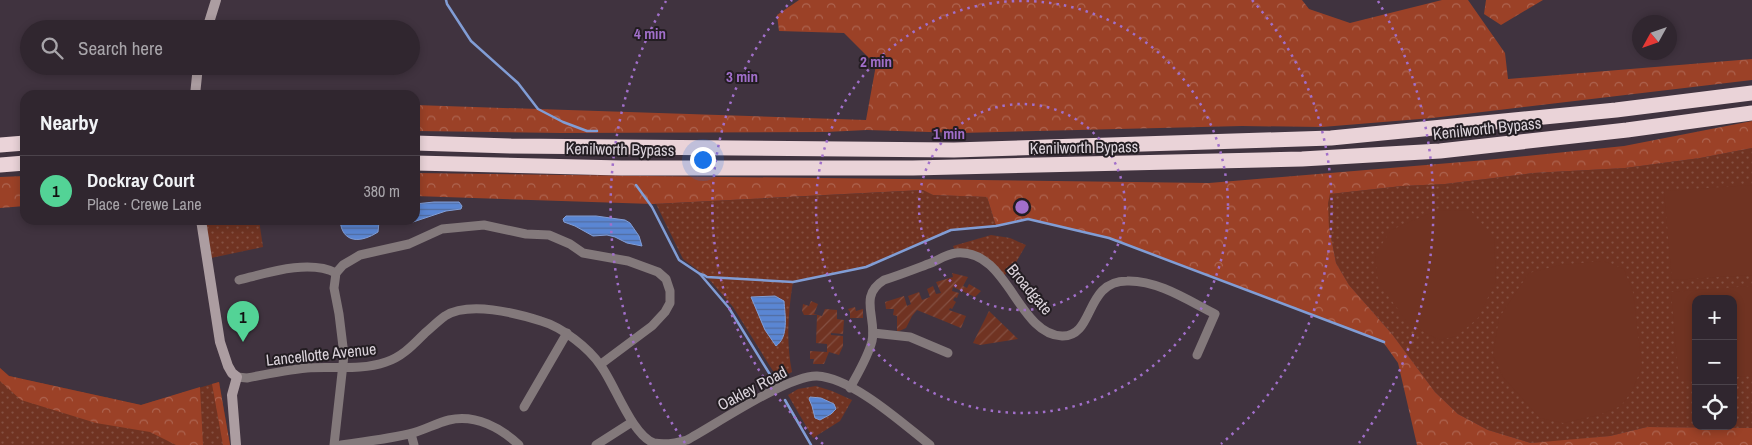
<!DOCTYPE html>
<meta charset="utf-8">
<style>
:root{--surface:#30262f;--page:#3c323b;--text:#f1f3f6;--muted:#a8a5aa;--line:#4b434b;--accent:#53d396}
body{margin:0;font-family:"Archivo Narrow",sans-serif;background:var(--page);color:var(--text)}
.controls{position:absolute;right:15px;bottom:15px;display:grid;overflow:hidden;border-radius:10px;box-shadow:0 2px 8px #0003}
.controls button{width:45px;height:45px;display:grid;place-items:center;padding:0;border:0;border-bottom:1px solid var(--line);background:var(--surface);color:var(--text);font:25px sans-serif}
.compass{position:absolute;left:1632px;top:15px;width:45px;height:45px;border-radius:50%;background:var(--surface);box-shadow:0 2px 8px #0003;rotate:230deg}
.you{position:absolute;left:702px;top:159px;width:18px;height:18px;margin:-12px;border:4px solid #fff;border-radius:50%;background:#1a73e8;box-shadow:0 0 0 8px #1a73e833}
.badge{display:grid;place-items:center;width:32px;height:32px;border-radius:50%;background:var(--accent);color:#111;font-size:16px;font-weight:700}
.pin{position:absolute;translate:-50% -41px;filter:drop-shadow(0 1px 2px #0008)}
.pin::after{content:'';position:absolute;top:26px;width:18px;height:15px;background:inherit;clip-path:polygon(0 0,100% 0,50% 100%)}
.list{margin:0;padding:0;list-style:none}
h2{display:flex;justify-content:space-between;align-items:center;height:65px;margin:0;padding:0 20px;font-size:21px}
h2 small{font-size:16px;font-weight:400;color:var(--muted)}
.list li{display:grid;grid-template-columns:32px 1fr auto;gap:15px;align-items:center;box-sizing:border-box;height:70px;padding:0 20px;border-top:1px solid var(--line)}
.list b{display:block;font-size:19px;white-space:nowrap}
.list p{margin:0;font-size:16px;white-space:nowrap;color:var(--muted)}
.list em{font-size:16px;font-style:normal;color:var(--muted)}
.icon{flex:none;width:28px;height:28px;fill:none;stroke:currentColor;stroke-width:2;stroke-linecap:round;stroke-linejoin:round}
.map{position:relative;flex:none;width:1752px;height:445px;overflow:hidden}
.search{position:absolute;background:var(--surface);box-shadow:0 2px 8px #0003;left:20px;top:20px;width:400px;height:55px;display:flex;align-items:center;gap:12px;box-sizing:border-box;padding:0 18px;border-radius:28px;color:var(--muted);font-size:19px}
.panel{position:absolute;background:var(--surface);box-shadow:0 2px 8px #0003;left:20px;top:90px;width:400px;height:135px;border-radius:15px}
.map>svg:first-child{display:block}
.grass{fill:url(#grass-dots);fill-rule:evenodd}
.forest{fill:url(#forest-crowns)}
.garden{fill:url(#garden-furrows)}
.pitch{fill:#703322}
.water{fill:url(#water-rules);stroke:#819dd5}
.lines{fill:none;stroke-linecap:round;stroke-linejoin:round}
.stream{stroke:#819dd5;stroke-width:2.5}
.street{stroke:#83797b;stroke-width:9}
.secondary{stroke:#ac9da1;stroke-width:10}
.highway{stroke:#ead3d8;stroke-width:15}
.ring{fill:none;stroke:#a16fca;stroke-width:2.5;stroke-dasharray:2.5 5}
.labels{text-anchor:middle;stroke-width:4;stroke-linejoin:round;paint-order:stroke}
.street-label{font-size:16px;fill:#dbd3db;stroke:#231d22}
.centre{fill:#a16fca;stroke:#231d22;stroke-width:2.5}
.ring-label{font-size:15px;text-anchor:middle;font-weight:bold;fill:#a16fca;stroke:#231d22;stroke-width:4;stroke-linejoin:round;paint-order:stroke}
</style>
<div class="map">
<svg width="1752" height="445" viewBox="0 0 1752 445">
<defs>
<pattern id="grass-dots" width="8" height="8" patternUnits="userSpaceOnUse" patternTransform="scale(1.25)"><rect width="8" height="8" fill="#703322"/><path d="M2 2h.1M6 6h.1" fill="none" stroke="#845042" stroke-width="1.8" stroke-linecap="round"/></pattern>
<pattern id="forest-crowns" width="20" height="18" patternUnits="userSpaceOnUse" patternTransform="scale(1.25)"><rect width="20" height="18" fill="#9b4127"/><path d="M2 6a3 3 0 1 1 6 0M12 15a3 3 0 1 1 6 0" fill="none" stroke="#ad6450"/></pattern>
<pattern id="garden-furrows" width="10" height="10" patternUnits="userSpaceOnUse" patternTransform="scale(1.25)"><rect width="10" height="10" fill="#703322"/><path d="M-1 1l2-2M0 10L10 0M9 11l2-2" fill="none" stroke="#845042"/></pattern>
<pattern id="water-rules" width="6" height="5" patternUnits="userSpaceOnUse" patternTransform="scale(1.25)"><rect width="6" height="5" fill="#5a86d3"/><path d="M0 2.5h6" fill="none" stroke="#526da0"/></pattern>
</defs>
<rect width="100%" height="100%" fill="#40333f"/>
<g class="grass">
<path d="M 1752,148 L 1752,428 L 1647,427 L 1610,436 L 1563,441 L 1531,443 L 1488,430 L 1458,414 L 1435,392 L 1392,334 L 1349,285 L 1336,263 L 1329,227 L 1327,203 L 1330,194 L 1402,186 L 1445,184 L 1533,173 L 1625,168 L 1700,158 ZM 1696,299 L 1733,299 L 1733,426 L 1696,426 Z"/>
<path d="M 924,190 L 933,195 L 987,197 L 996,226 L 951,230 L 866,267 L 793,282 C 788,312 786,342 792,372 L 778,379 L 733,307 L 707,277 L 683,259 L 656,204 Z"/>
<polygon points="205,220 259,220 263,247 211,258"/>
<polygon points="991,235 1010,238 1026,245 1015,264 1002,278 983,261 956,253 953,246"/>
<polygon points="0,368 9,376 141,405 219,382 230,445 0,445"/>
<polygon points="816,386 832,391 852,400 840,421 813,438 788,395 798,389"/>
</g>
<g class="forest">
<polygon points="799,0 1302,0 1309,9 1350,23 1442,0 1468,0 1505,53 1508,79 1752,59 1752,80 1432,118 1322,127 1242,126 960,133 867,130 826,132 562,133 415,131 415,105 866,120 876,65 844,33 779,31 777,15"/>
<polygon points="1486,0 1543,0 1501,25 1484,14"/>
<polygon points="1752,121 1752,148 1700,158 1625,168 1533,173 1445,184 1402,186 1330,194 1328,203 1329,227 1336,263 1349,285 1392,334 1435,392 1458,414 1488,430 1531,443 1610,436 1647,427 1752,428 1752,445 1417,445 1398,363 1383,342 1109,238 1028,219 996,226 987,197 933,195 923,190 653,204 415,196 415,173 1209,183 1486,160 1624,146"/>
<polygon points="25,176 25,206 0,208 0,177"/>
<polygon points="0,368 9,376 141,405 200,387 203,445 176,445 150,432 96,423 21,400 0,381"/>
<polygon points="219,382 230,445 223,445 212,384"/>
</g>
<g class="garden">
<polygon points="952,273 968,277 963,286 967,288 969,284 981,291 975,297 953,287 952,291 959,293 957,298 955,297 953,300 956,302 952,309 950,308 949,310 966,316 961,328 917,310 912,316 906,328 897,332 897,316 893,315 894,309 886,309 885,302 904,296 907,306 911,304 908,296 919,292 922,300 930,297 927,289 933,286 936,294 941,293 936,282 953,277"/>
<polygon points="811,301 818,304 814,314 822,316 825,309 837,310 837,319 844,320 843,334 831,333 831,335 843,336 843,346 839,355 829,352 824,364 813,364 814,359 810,359 810,351 827,352 827,344 816,343 817,315 804,315 802,311 803,304 809,306"/>
<polygon points="855,307 856,311 863,309 863,318 850,318 850,312 848,309"/>
<polygon points="989,311 1018,339 980,345 973,343"/>
</g>
<g class="pitch">
<polygon points="1752,185 1752,275 1672,280 1664,191"/>
<polygon points="1470,210 1494,238 1496,281 1478,318 1457,336 1439,340 1408,323 1378,282 1375,255 1391,230 1435,211"/>
<polygon points="1603,261 1624,269 1633,292 1642,367 1632,391 1621,406 1599,415 1563,423 1540,418 1503,377 1493,355 1499,318 1529,273 1560,265"/>
<polygon points="1752,286 1752,376 1733,377 1733,299 1696,299 1696,380 1679,381 1671,292"/>
</g>
<g class="water">
<polygon points="434,202 459,202 462,206 461,209 446,211 413,222 403,220 415,220 415,204"/>
<polygon points="566,216 596,216 625,220 630,223 639,236 642,246 627,243 615,237 607,235 593,236 575,226 564,222 563,219"/>
<path d="M 340,220 L 378,220 L 379,222 L 378,232 C 361,243 342,244 340,220 Z"/>
<path d="M 775,296 L 784,301 C 785,315 789,337 776,346 L 765,330 L 751,297 Z"/>
<polygon points="810,397 821,398 834,404 836,409 831,414 820,420 815,418 812,406 809,399"/>
</g>
<g class="lines">
<g class="stream">
<polyline points="446,0 447,4 471,41 518,83 538,109 563,122 587,131 597,131"/>
<polyline points="636,185 652,207 679,260 700,274 729,308 774,381"/>
<polyline points="700,274 704,275 707,277 793,282 866,267 951,230 996,226 1028,219 1109,238 1384,342"/>
<polyline points="785,400 811,445"/>
</g>
<g class="street">
<path d="M 239,280 C 267,273 309,259 336,273"/>
<polyline points="873,333 910,337 948,353"/>
<path d="M 237,377 L 247,378 C 267,374 287,370 307,368 C 333,366 360,371 386,362 C 402,357 413,345 425,333 C 431,328 438,321 445,316 C 469,301 516,313 541,321 C 562,327 589,348 601,366 C 615,385 632,435 654,443 C 665,445 677,443 687,440 C 715,425 788,375 817,376 C 853,378 902,423 930,445"/>
<path d="M 850,388 C 858,373 868,357 872,341 C 877,317 858,296 884,280 C 900,275 915,269 931,263 C 938,260 947,254 956,253 C 1008,248 1017,334 1062,336 C 1095,337 1084,281 1127,281 C 1158,280 1189,301 1215,314 L 1197,355"/>
<polyline points="524,407 567,333"/>
<polyline points="411,434 414,445"/>
<polyline points="334,445 344,355 339,314 334,288 336,273 343,265 360,255 409,244 442,229 484,225 526,234 549,235 570,244 583,253 628,261 658,272 666,279 670,291 670,303 665,312 652,326 601,364"/>
<path d="M 341,445 C 364,442 387,439 409,434 C 423,431 436,423 449,420 C 476,414 501,428 519,445"/>
<polyline points="596,445 632,422"/>
</g>
<g class="secondary">
<polyline points="207,29 216,0"/>
<polyline points="195,95 198,66"/>
<polyline points="201,220 220,342 228,366 232,373 237,377 232,395 236,445"/>
</g>
<g class="highway">
<polyline points="415,143 511,146 954,150 1331,138 1616,110 1752,93"/>
<polyline points="0,145 25,143"/>
<polyline points="415,163 621,168 913,168 1302,159 1440,151 1627,130 1752,113"/>
<polyline points="0,165 25,163"/>
</g>
</g>
<g class="ring">
<circle cx="1022" cy="207" r="103"/>
<circle cx="1022" cy="207" r="206"/>
<path d="M823 444A309 309 0 0 1 792 0M1252 0A309 309 0 0 1 1221 444"/>
<path d="M685 443A411 411 0 0 1 666 1M1378 1A411 411 0 0 1 1359 443"/>
</g>
<g class="labels">
<g class="street-label">
<text transform="translate(1487 128) rotate(-6)" y="6">Kenilworth Bypass</text>
<text transform="translate(1084 147) rotate(-1)" y="6">Kenilworth Bypass</text>
<text transform="translate(620 149) rotate(1)" y="6">Kenilworth Bypass</text>
<text transform="translate(1030 289) rotate(50)" y="6">Broadgate</text>
<text transform="translate(321 354) rotate(-6)" y="6">Lancellotte Avenue</text>
<text transform="translate(752 388) rotate(-28)" y="6">Oakley Road</text>
</g>
</g>
<circle cx="1022" cy="207" r="8" class="centre"/>
<g class="ring-label">
<text x="650" y="39">4 min</text>
<text x="876" y="67">2 min</text>
<text x="742" y="82">3 min</text>
<text x="949" y="139">1 min</text>
</g>
</svg>
<div class="controls">
<button>+</button>
<button>−</button>
<button><svg class="icon" aria-label="locate" viewBox="0 0 24 24"><circle cx="12" cy="12" r="6"/><path d="M12 2v4M12 18v4M2 12h4M18 12h4"/></svg></button>
</div>
<svg class="compass" viewBox="-18 -18 36 36"><path d="M0-13l5 13h-10z" fill="#e53935"/><path d="M0 13l5-13h-10z" fill="#a8a5aa"/></svg>
<div class="you"></div>
<div class="pin badge" style="left:243px;top:342px">1</div>
<div class="search"><svg class="icon" aria-label="search" viewBox="0 0 24 24"><circle cx="10" cy="10" r="6"/><path d="M15 15l6 6"/></svg>Search here</div>
<section class="panel">
<h2>Nearby<small></small></h2>
<ul class="list">
<li><span class="badge">1</span><div><b>Dockray Court</b><p>Place · Crewe Lane</p></div><em>380 m</em></li>
</ul>
</section>
</div>
